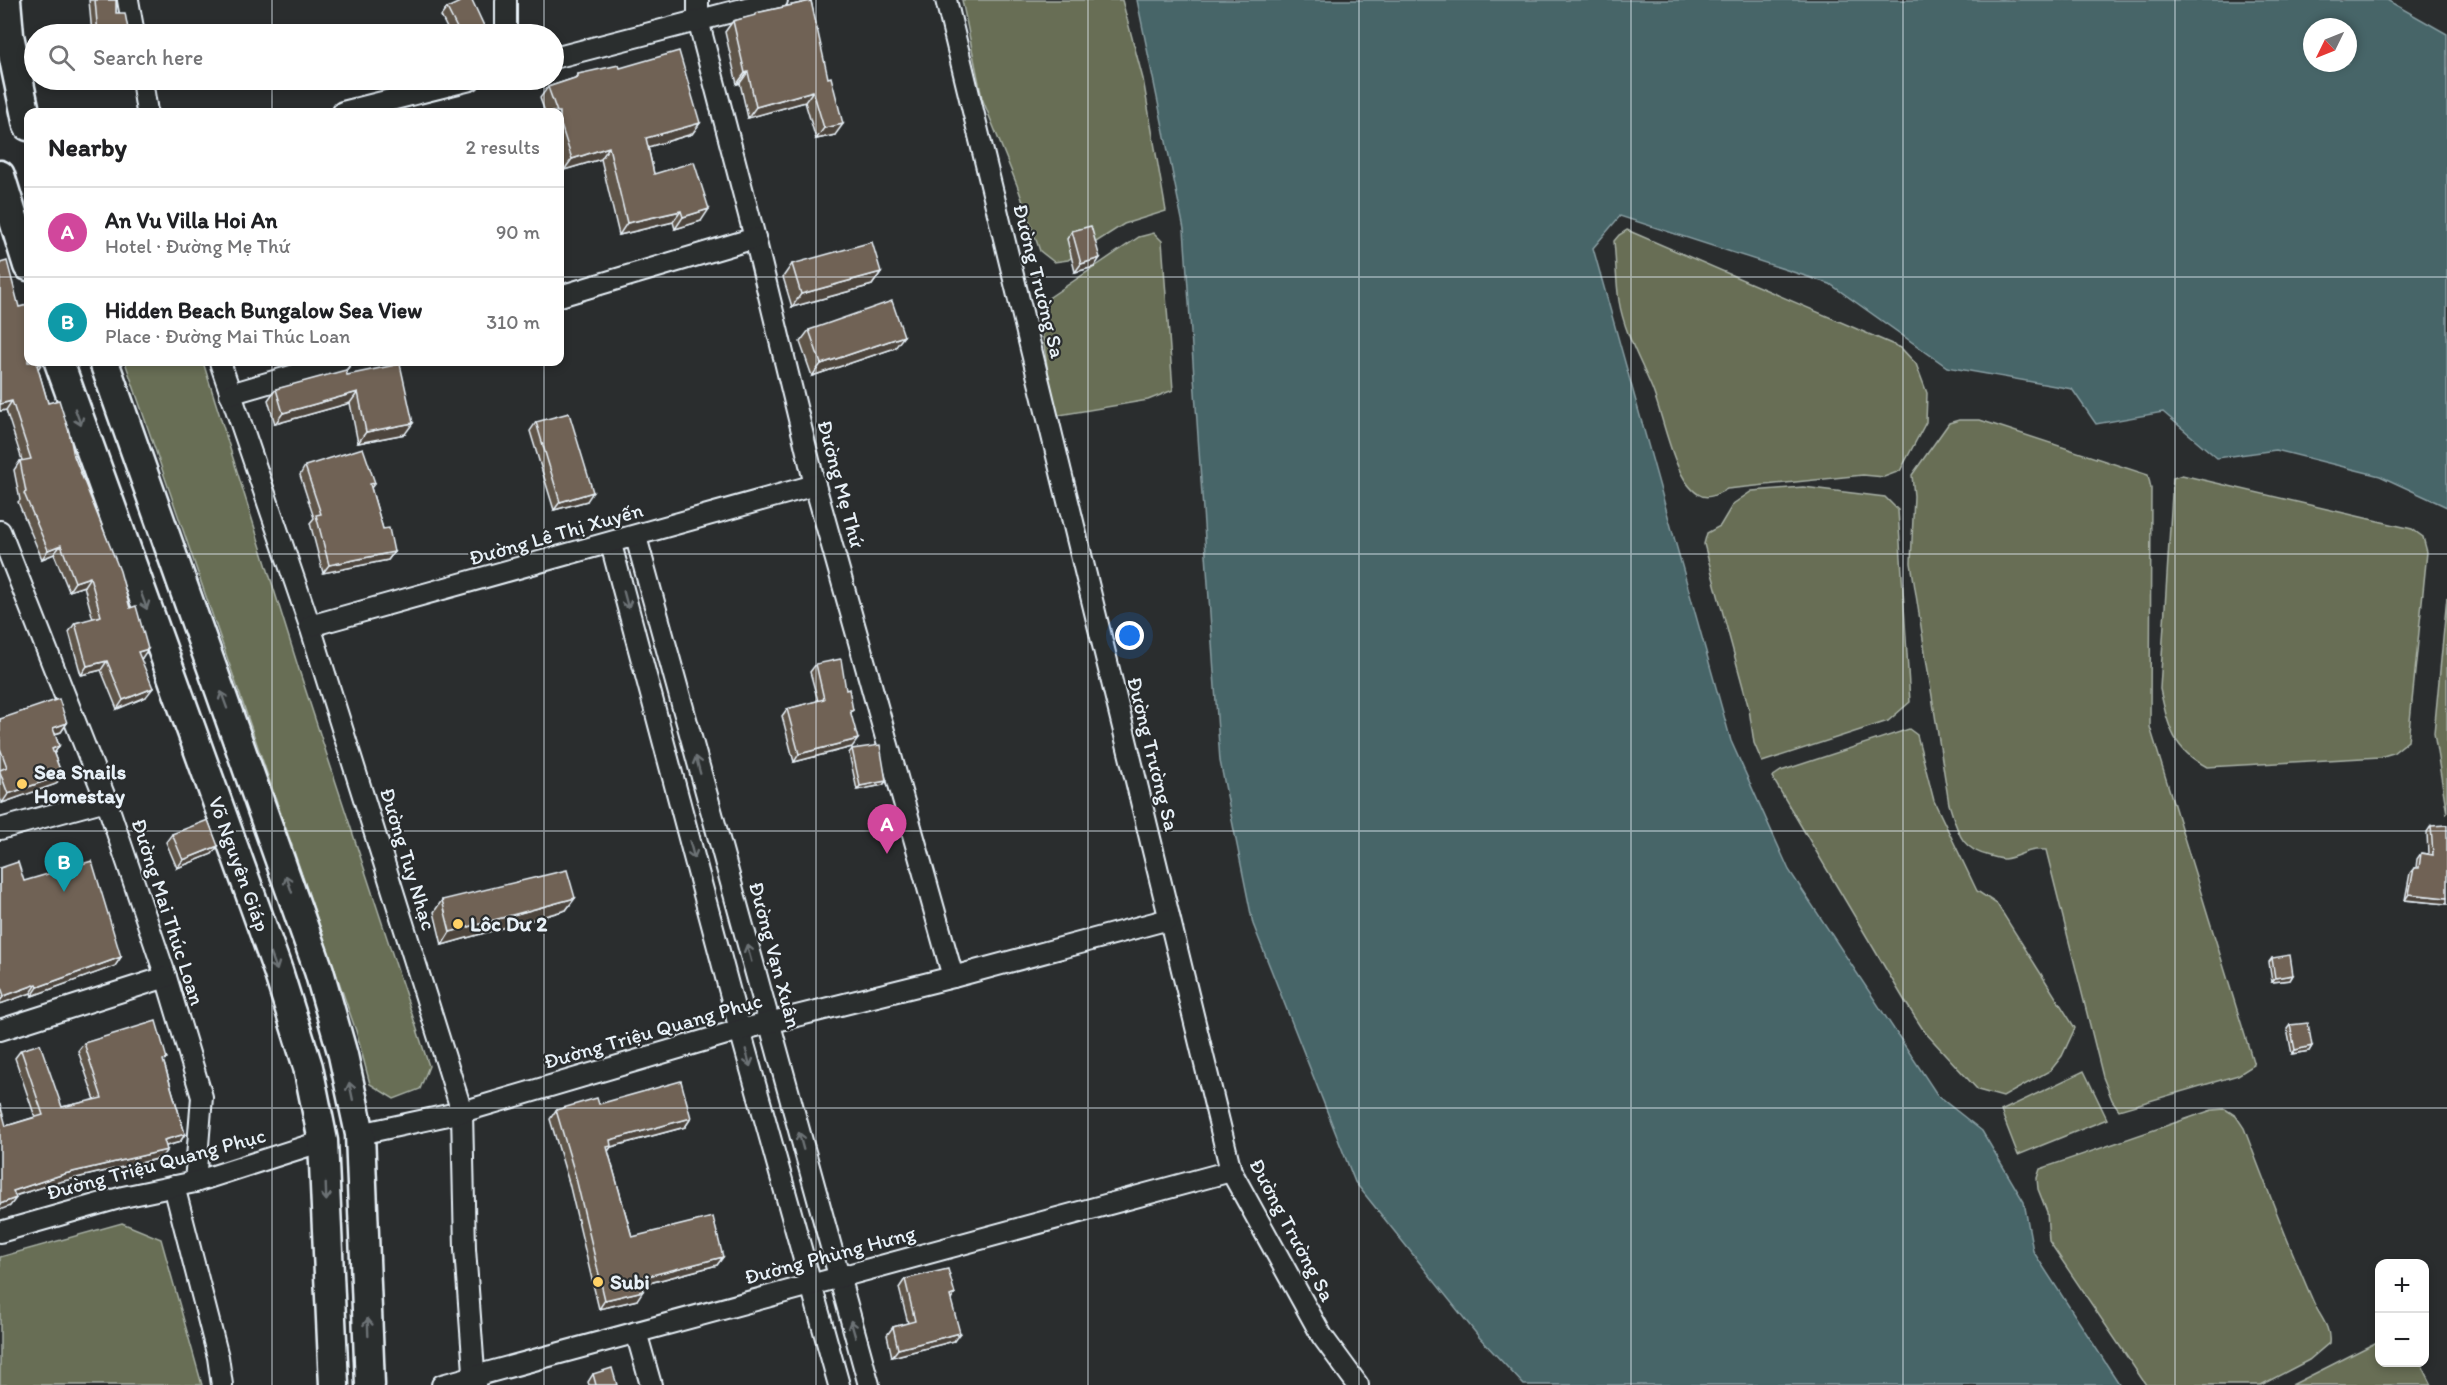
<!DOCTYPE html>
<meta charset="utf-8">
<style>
:root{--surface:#fff;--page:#f6f6f6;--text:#202124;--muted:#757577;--line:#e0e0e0;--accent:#847042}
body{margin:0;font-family:Itim,sans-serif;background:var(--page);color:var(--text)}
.controls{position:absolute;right:18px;bottom:18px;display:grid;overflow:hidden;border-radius:12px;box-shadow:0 3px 9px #0003}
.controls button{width:54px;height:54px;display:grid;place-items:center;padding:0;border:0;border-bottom:2px solid var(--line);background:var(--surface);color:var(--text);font:30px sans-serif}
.compass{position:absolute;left:2303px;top:18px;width:54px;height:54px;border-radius:50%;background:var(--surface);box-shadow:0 3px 9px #0003;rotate:227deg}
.you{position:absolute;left:1130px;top:636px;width:21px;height:21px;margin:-15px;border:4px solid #fff;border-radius:50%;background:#1a73e8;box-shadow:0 0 0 9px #1a73e833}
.badge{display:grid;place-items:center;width:39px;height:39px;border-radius:50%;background:var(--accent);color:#fff;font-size:20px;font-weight:700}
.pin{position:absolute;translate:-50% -50px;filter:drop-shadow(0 2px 3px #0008)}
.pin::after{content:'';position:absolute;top:32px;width:21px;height:18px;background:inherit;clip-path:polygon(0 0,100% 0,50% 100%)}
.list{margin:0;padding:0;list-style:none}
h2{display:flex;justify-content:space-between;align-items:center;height:78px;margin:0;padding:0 24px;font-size:26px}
h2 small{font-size:20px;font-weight:400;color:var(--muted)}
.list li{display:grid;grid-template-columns:39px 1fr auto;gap:18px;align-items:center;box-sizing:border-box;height:90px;padding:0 24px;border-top:2px solid var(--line)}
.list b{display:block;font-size:22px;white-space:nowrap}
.list p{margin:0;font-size:20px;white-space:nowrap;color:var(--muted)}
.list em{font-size:20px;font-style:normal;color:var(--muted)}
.icon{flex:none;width:33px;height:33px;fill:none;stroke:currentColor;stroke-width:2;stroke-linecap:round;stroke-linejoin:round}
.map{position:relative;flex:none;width:2447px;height:1385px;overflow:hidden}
.search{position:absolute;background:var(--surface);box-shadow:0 3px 9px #0003;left:24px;top:24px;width:540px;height:66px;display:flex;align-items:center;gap:15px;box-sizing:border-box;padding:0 21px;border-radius:33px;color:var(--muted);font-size:22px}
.panel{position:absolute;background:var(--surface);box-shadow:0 3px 9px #0003;left:24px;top:108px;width:540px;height:258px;border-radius:12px}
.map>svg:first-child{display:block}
.green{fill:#676e54;stroke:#a8b0a6;stroke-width:1.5}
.water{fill:#476568;stroke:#879da2;stroke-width:1.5;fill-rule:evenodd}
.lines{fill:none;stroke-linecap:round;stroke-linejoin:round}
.street-casing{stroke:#e8f1f8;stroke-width:24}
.secondary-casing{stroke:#e8f1f8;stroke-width:33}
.street{stroke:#2a2d2e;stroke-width:20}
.secondary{stroke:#2a2d2e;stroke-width:28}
.wall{fill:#5f5449;stroke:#e8f1f8;stroke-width:1.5}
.shaded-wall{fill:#4e453c;stroke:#e8f1f8;stroke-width:1.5}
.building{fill:#6f6255;stroke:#e8f1f8;stroke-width:1.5}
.oneway{stroke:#6c7275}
.grid{fill:none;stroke:#e8f1f8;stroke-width:1.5;stroke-opacity:0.55}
.poi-dot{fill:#ffd166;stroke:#2a2d2e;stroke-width:2}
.labels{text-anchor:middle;stroke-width:4.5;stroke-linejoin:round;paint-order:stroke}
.street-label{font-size:21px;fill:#e8f1f8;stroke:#2a2d2e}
.poi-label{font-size:21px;font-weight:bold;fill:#e8f1f8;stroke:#2a2d2e;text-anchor:start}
</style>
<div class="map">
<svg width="2447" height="1385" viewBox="0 0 2447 1385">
<rect width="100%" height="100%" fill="#2a2d2e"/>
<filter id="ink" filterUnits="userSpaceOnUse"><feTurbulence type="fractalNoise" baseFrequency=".0167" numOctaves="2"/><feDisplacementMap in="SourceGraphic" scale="12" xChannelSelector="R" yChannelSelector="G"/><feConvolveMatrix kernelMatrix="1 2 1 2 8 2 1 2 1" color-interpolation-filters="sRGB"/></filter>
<g filter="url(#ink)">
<g class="green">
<polygon points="962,0 1122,0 1143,79 1166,211 1124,224 1068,260 1054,262 1040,251 1017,185 982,98"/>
<path d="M 1627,230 L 1901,348 L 1916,364 L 1927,393 L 1926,422 L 1900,471 L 1884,477 L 1863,475 L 1727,489 C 1718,493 1708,501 1698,494 C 1673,479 1663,413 1651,386 C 1639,358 1624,331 1619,301 C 1616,281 1616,261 1614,241 L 1619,235 Z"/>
<polygon points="1154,233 1162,241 1173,390 1148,400 1054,416 1045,387 1048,373 1039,309 1047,299 1139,237"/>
<polygon points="125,362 203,362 300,673 429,1066 420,1089 394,1099 370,1084 356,1031"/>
<path d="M 1959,420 L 1980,420 L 2148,475 L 2151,488 L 2150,727 L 2254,1065 L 2238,1075 L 2119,1110 L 2112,1100 L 2103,1077 L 2046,850 C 2025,848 2021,857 2004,859 C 2000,859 1994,857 1990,856 C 1959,849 1958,831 1949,804 L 1911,563 L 1914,496 L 1912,475 L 1949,423 Z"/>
<path d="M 2182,475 L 2412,529 L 2423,537 L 2427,552 L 2408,741 L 2393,753 L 2380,757 L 2207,767 C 2172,749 2168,725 2160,689 L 2173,478 Z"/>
<polygon points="1803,487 1885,497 1898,510 1910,702 1888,721 1762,762 1754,743 1749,709 1704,544 1707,533 1720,526 1733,504 1752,491"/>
<polygon points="2447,597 2447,814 2434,733"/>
<polygon points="1909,729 1917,735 1934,801 1977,891 1997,904 2075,1028 2062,1056 2051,1070 2003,1097 1978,1090 1924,1031 1906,1003 1772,777 1781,771"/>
<polygon points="2084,1071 2107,1119 2018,1155 2001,1111"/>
<path d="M 2225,1109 L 2236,1116 L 2244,1128 C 2266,1186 2288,1244 2313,1301 C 2319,1316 2331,1326 2329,1343 L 2309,1360 L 2261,1385 L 2146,1385 L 2049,1241 L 2047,1212 L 2038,1189 L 2037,1178 L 2040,1169 L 2212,1110 Z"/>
<polygon points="122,1223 161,1239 202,1385 0,1385 0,1257"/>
<polygon points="2379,1341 2380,1362 2421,1363 2432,1385 2292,1385"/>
</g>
<path class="water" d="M 1137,0 L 2387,0 L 2447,34 L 2447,507 L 2380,476 L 2276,450 L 2217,458 L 2163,412 L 2096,424 L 2072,389 L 1947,367 L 1830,284 L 1620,216 L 1593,248 L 1731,741 L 1789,870 L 1938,1096 L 1982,1131 L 2024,1202 L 2033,1251 L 2120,1385 L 1524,1385 L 1479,1337 L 1355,1182 L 1253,924 L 1220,761 L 1184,229 ZM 2312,27 L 2348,27 L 2348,63 L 2312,63 Z"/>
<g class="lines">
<g class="street-casing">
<g id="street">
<polyline points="128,0 134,34"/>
<polyline points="506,0 506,34"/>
<polyline points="698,0 698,20 755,238 815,485 953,977"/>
<polyline points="946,0 1231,1171 1322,1336 1358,1385"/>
<polyline points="554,58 777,0"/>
<polyline points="142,80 147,112"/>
<polyline points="343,112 470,80"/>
<polyline points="560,296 755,238"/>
<polyline points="220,362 310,626 462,1112 465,1249 475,1385"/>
<polyline points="230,394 339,362"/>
<polyline points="0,531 106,800 166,977 202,1097 195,1182"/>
<polyline points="636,537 869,1385"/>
<polyline points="611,544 740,1030 839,1385"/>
<polyline points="310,626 815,485"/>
<polyline points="0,829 106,800"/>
<polyline points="0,1030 166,977"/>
<polyline points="360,1134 462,1112 740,1030 953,977 1169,919"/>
<polyline points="174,1186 218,1357 222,1385"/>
<polyline points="0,1232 123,1197 195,1182 323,1141"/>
<polyline points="636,1332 651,1385"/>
<polyline points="442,1385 1231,1171"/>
</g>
</g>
<g class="secondary-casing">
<g id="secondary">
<polyline points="6,0 9,35 28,126"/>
<polyline points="0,175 28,266"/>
<polyline points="59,362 278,971 308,1067 323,1141 334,1385"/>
<polyline points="104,362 319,971 343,1055 360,1134 370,1385"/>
</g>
</g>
<use href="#street" class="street"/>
<use href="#secondary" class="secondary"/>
</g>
<g class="wall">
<polygon points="89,0 116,0 116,13 133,34 92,34"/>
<polygon points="811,1 835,135 816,139 805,102 748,118 740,83 737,84 725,32 733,21 754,16 756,13"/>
<polygon points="447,8 484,26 478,34 450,34 441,16"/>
<polygon points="620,68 700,123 692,134 648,147 654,174 701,221 675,229 673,222 619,235 601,159 564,170 560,158 560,112 545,112 540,98 548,87 575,78 578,74"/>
<polygon points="1072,231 1094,267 1075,272 1067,239"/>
<polygon points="0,263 42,363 38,369 48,403 74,456 142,658 141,658 146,697 117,709 101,670 81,675 69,632 75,623 93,619 84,586 69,591 54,554 42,559 18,502 20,500 14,470 20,461 22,460 6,410 0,411"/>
<polygon points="792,264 881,272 872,285 792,307 783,277"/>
<polygon points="809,330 895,348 812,376 800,342"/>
<polygon points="347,375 405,434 358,443 350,403 275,424 268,400 276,389"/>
<polygon points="536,422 587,501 554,510 530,431"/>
<polygon points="305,466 375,483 371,488 383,529 394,552 388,560 323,573 310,523 314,518 300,475"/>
<polygon points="816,664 846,690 853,710 851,712 852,747 794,762 782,716 787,709 818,701 810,672"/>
<polygon points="0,719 67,723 61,732 55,734 59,746 54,754 62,775 56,784 2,803 0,797"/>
<polygon points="852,749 886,781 883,785 857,790 849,753"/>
<polygon points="2431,826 2447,904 2405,900 2410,873 2414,868 2416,868 2417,859 2421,853 2428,854 2427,832"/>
<polygon points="172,834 218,846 212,854 177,868 166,842"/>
<polygon points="0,868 24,881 121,957 115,966 32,996 31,993 0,1004"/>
<polygon points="575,898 566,910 442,945 434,912 442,900"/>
<polygon points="2272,958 2293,975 2290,980 2272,982 2269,962"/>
<polygon points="2290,1025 2312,1046 2309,1051 2292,1054 2287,1029"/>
<polygon points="84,1043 164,1063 185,1134 180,1142 166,1146 161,1158 59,1182 15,1196 16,1198 10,1206 6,1126 35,1117 15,1058 21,1050 62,1107 95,1100 78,1051"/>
<polygon points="599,1104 691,1118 685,1127 611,1147 608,1151 632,1237 723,1257 717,1265 642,1285 637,1300 599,1309 569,1183 550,1119 556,1110"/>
<polygon points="905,1279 955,1294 951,1300 954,1341 892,1357 887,1335 893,1327 908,1323 899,1288"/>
<polygon points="593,1374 617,1385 589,1385 588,1382"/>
</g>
<g class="shaded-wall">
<polygon points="484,26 478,34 467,34"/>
<polygon points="748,72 740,83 737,84 745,73"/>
<polygon points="813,91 805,102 748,118 756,107"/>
<polygon points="700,123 692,134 638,150 646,138"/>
<polygon points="843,124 835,135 816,139 824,128"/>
<polygon points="609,147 601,159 564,170 572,159"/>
<polygon points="709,209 701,221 675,229 683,217"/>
<polygon points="681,211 673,222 619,235 627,223"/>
<polygon points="1100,258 1094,267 1075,272 1081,264"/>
<polygon points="881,272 872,285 792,307 801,294"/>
<polygon points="904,336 895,348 812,376 821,364"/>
<polygon points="358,392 350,403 275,424 283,413"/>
<polygon points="12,401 6,410 0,411 0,404"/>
<polygon points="413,423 405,434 358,443 366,432"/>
<polygon points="593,492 587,501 554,510 560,502"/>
<polygon points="61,545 54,554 42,559 48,550"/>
<polygon points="394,552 388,560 323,573 329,565"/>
<polygon points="90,577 84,586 69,591 75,582"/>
<polygon points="148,649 142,658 132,661 138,652"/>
<polygon points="107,661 101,670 81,675 87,666"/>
<polygon points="153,688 146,697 117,709 123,700"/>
<polygon points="67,723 61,732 47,736 53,728"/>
<polygon points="858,739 852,747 794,762 799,754"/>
<polygon points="59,746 53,755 52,749"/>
<polygon points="62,775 56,784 2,803 8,794"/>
<polygon points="886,781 883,785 857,790 860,786"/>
<polygon points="218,846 212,854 177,868 183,860"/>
<polygon points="2409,894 2447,898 2447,904 2405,900"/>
<polygon points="575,898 566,910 442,945 450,932"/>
<polygon points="121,957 115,966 32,996 38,987"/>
<polygon points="2293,975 2290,980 2272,982 2275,978"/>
<polygon points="37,984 31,993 0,1004 0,1001 4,996"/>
<polygon points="2312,1046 2309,1051 2292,1054 2295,1050"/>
<polygon points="691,1118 685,1127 611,1147 605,1155 601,1156 610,1140"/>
<polygon points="185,1134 180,1142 159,1148 164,1140"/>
<polygon points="167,1150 161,1158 59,1182 7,1198 13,1191 64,1174"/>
<polygon points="16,1198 10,1206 0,1210 0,1204"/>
<polygon points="723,1257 717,1265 634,1287 640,1278"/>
<polygon points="643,1291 637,1300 599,1309 605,1300"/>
<polygon points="960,1333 954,1341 892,1357 898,1349"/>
</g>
<g class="building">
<polygon points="95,0 116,0 116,13 125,13 128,29 133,34 98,34"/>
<polygon points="464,0 472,0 484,26 467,34 460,34 447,8"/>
<polygon points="811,1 828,78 831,77 843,124 824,128 813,91 756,107 748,72 745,73 733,21 756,15 756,13"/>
<polygon points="679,51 700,123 646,138 654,174 694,162 709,209 683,217 681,211 627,223 609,147 572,159 560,122 560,112 557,112 548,87 578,77 578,74 619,65 620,68"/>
<polygon points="1091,226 1100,258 1081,264 1072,231"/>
<polygon points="872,242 881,272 801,294 792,264"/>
<polygon points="7,261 19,307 27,305 28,310 28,362 41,362 42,363 37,365 48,403 59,400 69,432 74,456 120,571 130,608 136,606 148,649 138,652 153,688 123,700 107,661 87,666 75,623 101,616 90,577 75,582 61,545 48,550 24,493 26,492 20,461 31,459 12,401 0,404 0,263"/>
<polygon points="892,301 904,336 821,364 809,330"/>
<polygon points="400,364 413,423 366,432 358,392 283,413 276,389 346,370 347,375"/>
<polygon points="569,413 593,492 560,502 536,422"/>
<polygon points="363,448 375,483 370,484 383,529 389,528 394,552 329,565 316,515 321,514 305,466"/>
<polygon points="841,659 846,690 849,689 853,710 850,710 858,739 799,754 787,709 824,699 816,664"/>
<polygon points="59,699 67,723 53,728 59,746 52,749 62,775 8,794 0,772 0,770 7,767 0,748 0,719"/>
<polygon points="880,745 886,781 860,786 852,749"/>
<polygon points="208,820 218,846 183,860 172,834"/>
<polygon points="2447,825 2447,898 2409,894 2414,868 2419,868 2421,853 2433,855 2431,826"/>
<polygon points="92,861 121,957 38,987 37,984 4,996 0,984 0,868 18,862 24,881"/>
<polygon points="567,870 575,898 450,932 442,900"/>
<polygon points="2290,955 2293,975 2275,978 2272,958"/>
<polygon points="156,1021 167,1059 163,1060 185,1134 164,1140 167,1150 64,1174 13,1191 16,1198 0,1204 0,1104 6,1126 43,1115 21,1050 40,1044 62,1107 102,1098 84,1043"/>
<polygon points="2308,1023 2312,1046 2295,1050 2290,1025"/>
<polygon points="681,1081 691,1118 610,1140 611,1146 607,1147 632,1237 713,1217 723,1257 640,1278 643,1291 605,1300 575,1174 556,1110 597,1098 599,1104"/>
<polygon points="948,1269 955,1294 950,1296 960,1333 898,1349 893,1327 915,1321 905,1279"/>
<polygon points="612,1368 617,1385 596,1385 593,1374"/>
</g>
<defs><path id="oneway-shaft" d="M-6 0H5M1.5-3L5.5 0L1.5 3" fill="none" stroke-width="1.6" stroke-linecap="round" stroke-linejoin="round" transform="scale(1.5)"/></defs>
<g class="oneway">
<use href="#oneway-shaft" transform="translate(78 417) rotate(70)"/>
<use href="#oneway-shaft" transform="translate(626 600) rotate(75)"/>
<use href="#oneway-shaft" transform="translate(144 601) rotate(70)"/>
<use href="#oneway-shaft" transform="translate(224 700) rotate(-110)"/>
<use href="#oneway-shaft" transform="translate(698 765) rotate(-105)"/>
<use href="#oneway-shaft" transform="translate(692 850) rotate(75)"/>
<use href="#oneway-shaft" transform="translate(289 884) rotate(-109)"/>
<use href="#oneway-shaft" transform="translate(749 953) rotate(-105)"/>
<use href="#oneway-shaft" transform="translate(274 962) rotate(70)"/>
<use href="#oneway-shaft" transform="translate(748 1058) rotate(75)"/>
<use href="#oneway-shaft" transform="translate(351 1091) rotate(-102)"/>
<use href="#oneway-shaft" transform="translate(801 1141) rotate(-105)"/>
<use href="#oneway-shaft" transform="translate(326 1192) rotate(88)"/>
<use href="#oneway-shaft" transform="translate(368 1327) rotate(-92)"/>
<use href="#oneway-shaft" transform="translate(853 1329) rotate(-106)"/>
</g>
</g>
<path class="grid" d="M 272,0 L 272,34M 544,0 L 544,34M 816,0 L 816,1385M 1088,0 L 1088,1385M 1359,0 L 1359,1385M 1631,0 L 1631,1385M 1903,0 L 1903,1385M 2175,0 L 2175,1385M 272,80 L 272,112M 544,80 L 544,112M 0,277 L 28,277M 560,277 L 2447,277M 272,362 L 272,1385M 544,362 L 544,1385M 0,554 L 2447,554M 0,831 L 2447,831M 0,1108 L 2447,1108"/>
<g class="poi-dot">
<circle cx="22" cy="784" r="6"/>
<circle cx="458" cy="924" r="6"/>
<circle cx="598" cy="1282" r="6"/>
</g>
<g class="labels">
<g class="street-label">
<text transform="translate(1039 281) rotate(76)" y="7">Đường Trường Sa</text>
<text transform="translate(841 484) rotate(75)" y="7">Đường Mẹ Thứ</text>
<text transform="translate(556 534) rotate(-16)" y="7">Đường Lê Thị Xuyến</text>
<text transform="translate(1153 754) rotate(76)" y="7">Đường Trường Sa</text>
<text transform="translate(408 859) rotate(73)" y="7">Đường Tuy Nhạc</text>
<text transform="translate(239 864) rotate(70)" y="7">Võ Nguyên Giáp</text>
<text transform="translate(168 912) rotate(72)" y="7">Đường Mai Thúc Loan</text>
<text transform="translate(775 955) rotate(75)" y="7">Đường Vạn Xuân</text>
<text transform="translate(653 1031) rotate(-16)" y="7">Đường Triệu Quang Phục</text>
<text transform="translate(156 1164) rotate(-15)" y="7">Đường Triệu Quang Phục</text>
<text transform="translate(1292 1230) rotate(62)" y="7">Đường Trường Sa</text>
<text transform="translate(830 1255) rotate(-15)" y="7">Đường Phùng Hưng</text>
</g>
<g class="poi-label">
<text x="34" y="779">Sea Snails<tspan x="34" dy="24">Homestay</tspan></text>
<text x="470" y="931">Lôc Dư 2</text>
<text x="610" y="1289">Subi</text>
</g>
</g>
</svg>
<div class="controls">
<button>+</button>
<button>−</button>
</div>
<svg class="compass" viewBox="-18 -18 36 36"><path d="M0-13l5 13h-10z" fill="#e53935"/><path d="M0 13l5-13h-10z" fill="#757577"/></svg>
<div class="you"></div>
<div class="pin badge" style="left:887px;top:854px;background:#d1479c">A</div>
<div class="pin badge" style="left:64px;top:892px;background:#0f9aa8">B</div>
<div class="search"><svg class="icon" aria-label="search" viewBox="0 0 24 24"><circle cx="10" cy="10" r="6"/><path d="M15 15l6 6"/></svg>Search here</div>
<section class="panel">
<h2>Nearby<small>2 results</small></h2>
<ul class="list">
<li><span class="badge" style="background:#d1479c">A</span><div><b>An Vu Villa Hoi An</b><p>Hotel · Đường Mẹ Thứ</p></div><em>90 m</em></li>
<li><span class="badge" style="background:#0f9aa8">B</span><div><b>Hidden Beach Bungalow Sea View</b><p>Place · Đường Mai Thúc Loan</p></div><em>310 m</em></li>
</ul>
</section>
</div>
